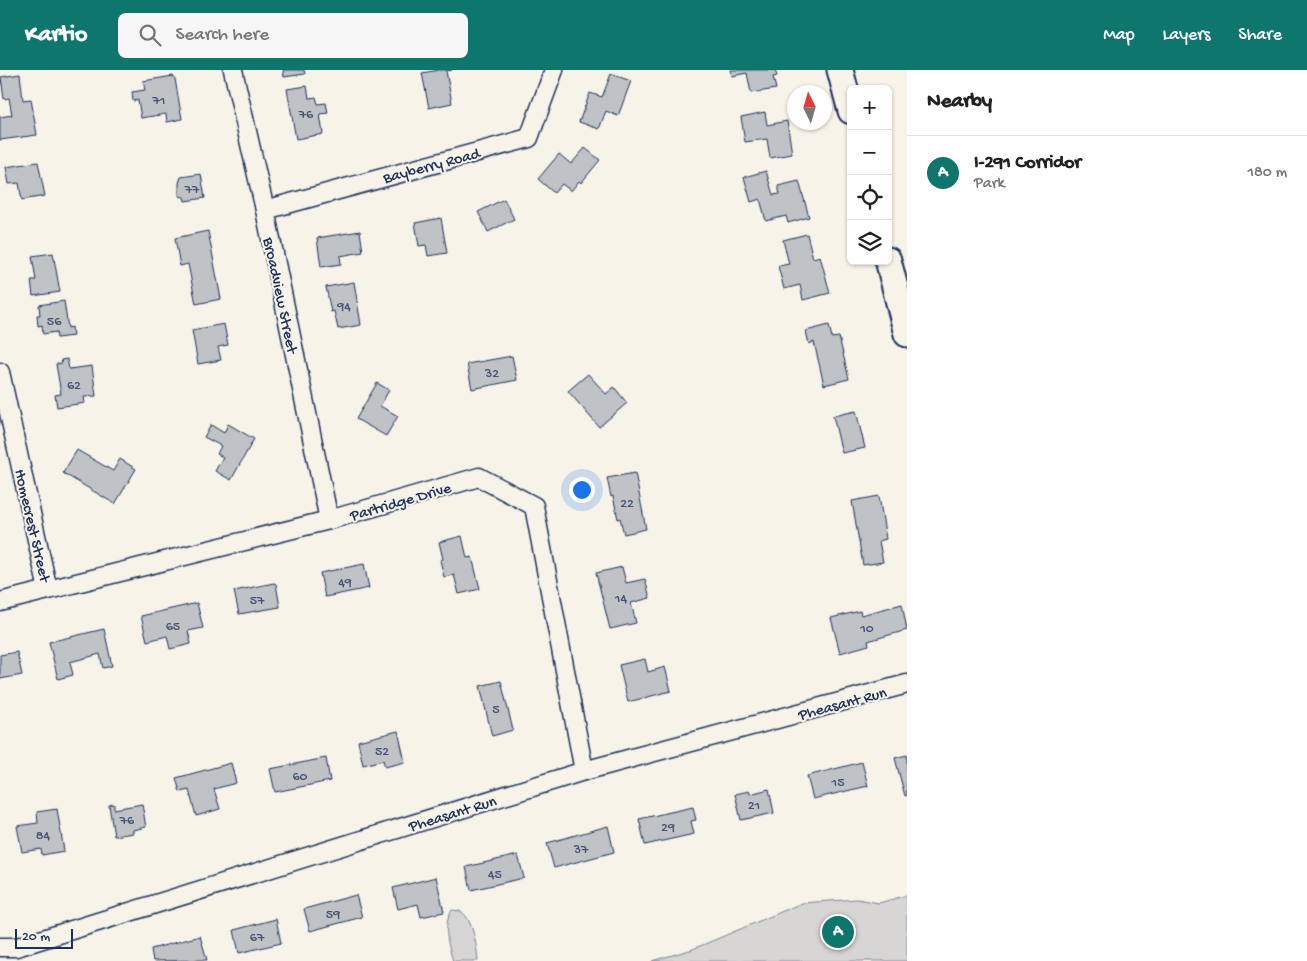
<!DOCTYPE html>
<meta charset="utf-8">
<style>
:root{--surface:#fff;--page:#f6f6f6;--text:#222;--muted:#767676;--line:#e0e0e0;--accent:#0f766e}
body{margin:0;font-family:"Gochi Hand",sans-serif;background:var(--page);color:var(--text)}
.controls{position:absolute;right:15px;top:15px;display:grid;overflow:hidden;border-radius:8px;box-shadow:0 1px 4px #0004}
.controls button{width:45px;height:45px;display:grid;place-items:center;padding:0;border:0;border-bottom:1px solid var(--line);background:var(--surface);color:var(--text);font:25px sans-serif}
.compass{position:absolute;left:787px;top:15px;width:45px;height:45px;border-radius:50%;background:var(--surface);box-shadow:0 1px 4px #0004;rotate:355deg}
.scale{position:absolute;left:15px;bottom:12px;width:58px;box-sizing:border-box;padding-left:5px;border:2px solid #1b2f5e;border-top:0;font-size:14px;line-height:18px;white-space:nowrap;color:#1b2f5e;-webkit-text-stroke:4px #f7f3e8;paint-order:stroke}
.you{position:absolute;left:581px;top:419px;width:18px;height:18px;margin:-12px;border:4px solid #fff;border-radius:50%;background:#1a73e8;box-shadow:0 0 0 8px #1a73e833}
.badge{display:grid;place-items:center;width:32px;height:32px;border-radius:50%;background:var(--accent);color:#fff;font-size:16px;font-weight:700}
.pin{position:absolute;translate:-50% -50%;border:2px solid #fff;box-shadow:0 1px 5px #0006}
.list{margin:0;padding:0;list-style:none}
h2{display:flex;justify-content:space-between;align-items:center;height:65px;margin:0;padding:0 20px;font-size:21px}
h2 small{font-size:16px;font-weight:400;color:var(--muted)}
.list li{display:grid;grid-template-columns:32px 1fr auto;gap:15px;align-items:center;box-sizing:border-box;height:75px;padding:0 20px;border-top:1px solid var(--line)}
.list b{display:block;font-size:19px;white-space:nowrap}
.list p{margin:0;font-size:16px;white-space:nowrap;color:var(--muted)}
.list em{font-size:16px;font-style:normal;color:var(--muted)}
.icon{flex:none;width:28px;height:28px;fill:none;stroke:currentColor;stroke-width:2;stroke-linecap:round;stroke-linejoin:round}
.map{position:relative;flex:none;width:907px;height:891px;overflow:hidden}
header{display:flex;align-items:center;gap:30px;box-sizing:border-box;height:70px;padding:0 25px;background:var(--accent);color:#fff}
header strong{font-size:24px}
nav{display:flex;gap:28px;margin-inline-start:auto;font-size:18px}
.search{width:350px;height:45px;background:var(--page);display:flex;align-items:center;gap:12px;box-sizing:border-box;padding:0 18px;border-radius:8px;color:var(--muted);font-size:19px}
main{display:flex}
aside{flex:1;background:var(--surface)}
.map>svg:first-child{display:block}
.green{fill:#d7d6d4;stroke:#798299}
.building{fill:#c0c3c5;stroke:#1b2f5e}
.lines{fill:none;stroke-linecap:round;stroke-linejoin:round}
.street-casing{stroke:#1b2f5e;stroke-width:21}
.secondary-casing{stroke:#1b2f5e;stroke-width:29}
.street{stroke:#f7f3e8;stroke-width:18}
.secondary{stroke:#f7f3e8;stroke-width:25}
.labels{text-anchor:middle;stroke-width:4;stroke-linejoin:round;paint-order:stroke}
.number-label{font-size:14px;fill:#445478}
.street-label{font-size:16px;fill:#1b2f5e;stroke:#f7f3e8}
</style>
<header>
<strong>Kartio</strong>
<div class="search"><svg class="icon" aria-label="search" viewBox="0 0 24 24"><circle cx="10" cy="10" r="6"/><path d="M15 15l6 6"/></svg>Search here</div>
<nav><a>Map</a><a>Layers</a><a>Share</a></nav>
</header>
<main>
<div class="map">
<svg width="907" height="891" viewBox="0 0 907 891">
<rect width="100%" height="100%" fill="#f7f3e8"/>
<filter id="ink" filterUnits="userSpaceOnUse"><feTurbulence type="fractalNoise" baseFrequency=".02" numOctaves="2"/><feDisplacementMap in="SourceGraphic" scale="10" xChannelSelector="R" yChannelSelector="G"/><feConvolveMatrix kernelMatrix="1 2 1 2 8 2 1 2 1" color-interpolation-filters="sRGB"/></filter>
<g filter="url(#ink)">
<g class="green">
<polygon points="907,825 907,891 652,891 693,879 802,833 857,829 879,833"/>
<path d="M 452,840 C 453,840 459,841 460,841 C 473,847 477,879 478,891 L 453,891 C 448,874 442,856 452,840 Z"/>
</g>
<g class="building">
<polygon points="283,0 304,0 305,4 284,7"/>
<polygon points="439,0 452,0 446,1 452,33 429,38 422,3"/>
<polygon points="731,0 775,0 777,6 773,7 776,19 751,23 747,3 732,6"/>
<polygon points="20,4 23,30 31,29 37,65 0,70 0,47 12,45 9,28 4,29 1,7"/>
<polygon points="611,4 631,11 618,46 606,41 599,59 579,52 590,23 602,27"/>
<polygon points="173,6 175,9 182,49 167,52 166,44 141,48 138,30 133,31 132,22 145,20 143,11"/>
<polygon points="307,16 309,28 316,27 318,34 326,33 328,43 320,44 323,64 296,69 287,19"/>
<polygon points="765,42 767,55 787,51 792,84 770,88 767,69 745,72 741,47"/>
<polygon points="585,78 600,90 581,113 579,111 571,121 562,114 554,123 538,109 559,84 571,94"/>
<polygon points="38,92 45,126 22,130 19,113 9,114 6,97"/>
<polygon points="766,101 773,125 780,124 778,116 799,111 809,147 788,153 786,146 766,151 760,129 751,132 744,107"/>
<polygon points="201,104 205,128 185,131 184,127 179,126 179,113 181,107"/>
<polygon points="504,129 514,149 488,162 478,142"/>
<polygon points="441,148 447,183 428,186 426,175 419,176 415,153"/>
<polygon points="208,161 221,229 196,234 188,194 180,196 175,168"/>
<polygon points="360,161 363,182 340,186 341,194 321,197 317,168"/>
<polygon points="807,164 813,188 820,186 830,223 803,230 800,215 784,219 778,196 789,194 783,170"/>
<polygon points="53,183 60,222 33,226 31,210 36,210 32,186"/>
<polygon points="354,212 361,255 338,259 334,241 331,242 326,217"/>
<polygon points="64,231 68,258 72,257 73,266 57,268 56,262 43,264 42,255 38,256 37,245 40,245 39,235"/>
<polygon points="224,254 228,275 218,277 221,290 198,294 192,260"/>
<polygon points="829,255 832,268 839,267 849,309 824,315 814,272 809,274 806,261"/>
<polygon points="512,286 517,310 472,319 467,294"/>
<polygon points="67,289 69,299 92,296 96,326 84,327 85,333 57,337 55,325 61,324 56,294 62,293 61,290"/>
<polygon points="588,304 606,324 614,317 627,333 599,357 568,321"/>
<polygon points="377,313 389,320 380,336 398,346 386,366 356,349"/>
<polygon points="856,341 865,378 842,383 833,346"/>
<polygon points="228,354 254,369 231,410 215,401 223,387 217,384 221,376 204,367 211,355 224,363"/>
<polygon points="77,380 113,401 120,389 136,399 115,434 63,403"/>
<polygon points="635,403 646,459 624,464 620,448 618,449 613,426 611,427 607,408"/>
<polygon points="879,426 886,469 879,471 883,492 863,495 852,431"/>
<polygon points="462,466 467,488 472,487 480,519 459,524 454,505 444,507 440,490 443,489 439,472"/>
<polygon points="364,494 369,518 325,527 320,503"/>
<polygon points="622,497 626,513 645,509 650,528 631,533 636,553 610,559 596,503"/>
<polygon points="274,513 276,514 280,537 239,544 234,521"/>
<polygon points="197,533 203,558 188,561 191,574 170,579 167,566 147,571 141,546"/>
<polygon points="902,534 907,560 868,571 869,575 840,583 831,548 860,541 861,545"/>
<polygon points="104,559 112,596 103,598 100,584 70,592 73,605 58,609 49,572"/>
<polygon points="17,582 22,605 0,609 0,585"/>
<polygon points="645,589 648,602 665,597 671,621 628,632 619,595"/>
<polygon points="501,611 513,660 492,666 480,616"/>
<polygon points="398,661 405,692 385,697 383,690 363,695 358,671"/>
<polygon points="907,685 907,725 905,726 895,688"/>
<polygon points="326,688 330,711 275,722 270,699"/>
<polygon points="862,692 868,716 813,729 807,706"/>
<polygon points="231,693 236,713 214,719 220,739 196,746 189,720 180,722 176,708"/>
<polygon points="769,719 774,743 741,750 735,724 749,721 750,724"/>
<polygon points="114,734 114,739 142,734 146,757 133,760 133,763 114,766 109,735"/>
<polygon points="693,737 696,750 691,751 694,764 645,775 639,749"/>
<polygon points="57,739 64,781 42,785 41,779 22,782 17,756 38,753 37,742"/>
<polygon points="608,756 614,782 554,798 547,773"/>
<polygon points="518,785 524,808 471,820 466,797"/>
<polygon points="436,807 444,842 421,847 418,834 398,839 393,818"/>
<polygon points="356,825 362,847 310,861 304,839"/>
<polygon points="276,849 281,873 239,883 234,860"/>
<polygon points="200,866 207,890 153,891 151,879"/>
</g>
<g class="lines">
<g class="street-casing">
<g id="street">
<polyline points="233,0 265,140 329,450"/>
<polyline points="265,140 529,68 554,0"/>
<polyline points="0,302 48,520"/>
<polyline points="0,532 329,450 479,407 534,436 584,701"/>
<polyline points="0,877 17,877 584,701 907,614"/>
</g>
</g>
<g class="secondary-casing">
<g id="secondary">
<polyline points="840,0 851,41"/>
<polyline points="888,190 907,264"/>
</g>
</g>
<use href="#street" class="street"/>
<use href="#secondary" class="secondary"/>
</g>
</g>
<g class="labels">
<g class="number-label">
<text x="159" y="34">71</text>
<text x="306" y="48">76</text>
<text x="192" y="123">77</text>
<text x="344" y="240">94</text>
<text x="54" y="255">56</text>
<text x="492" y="307">32</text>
<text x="74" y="319">62</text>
<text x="627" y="437">22</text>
<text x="345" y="516">49</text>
<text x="621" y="532">14</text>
<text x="257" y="534">57</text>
<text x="173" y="560">65</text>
<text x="867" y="562">10</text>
<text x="496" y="643">5</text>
<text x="382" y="685">52</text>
<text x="300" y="710">60</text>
<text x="838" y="716">15</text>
<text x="754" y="739">21</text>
<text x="127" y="754">76</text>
<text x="668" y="761">29</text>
<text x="43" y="769">84</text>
<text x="581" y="783">37</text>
<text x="495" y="808">45</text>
<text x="333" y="848">59</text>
<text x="257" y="871">67</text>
</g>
<g class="street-label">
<text transform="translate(431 94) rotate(-15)" y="6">Bayberry Road</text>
<text transform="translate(282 225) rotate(78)" y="6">Broadview Street</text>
<text transform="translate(400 430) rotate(-16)" y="6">Partridge Drive</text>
<text transform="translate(34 455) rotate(77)" y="6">Homecrest Street</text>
<text transform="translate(842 632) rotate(-15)" y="6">Pheasant Run</text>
<text transform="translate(452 742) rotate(-17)" y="6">Pheasant Run</text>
</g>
</g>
</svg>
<div class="controls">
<button>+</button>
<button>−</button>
<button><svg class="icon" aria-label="locate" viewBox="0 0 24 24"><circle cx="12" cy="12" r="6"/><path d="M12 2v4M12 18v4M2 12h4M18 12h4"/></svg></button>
<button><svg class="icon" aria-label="layers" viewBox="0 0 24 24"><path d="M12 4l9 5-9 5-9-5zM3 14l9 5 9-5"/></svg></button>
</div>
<svg class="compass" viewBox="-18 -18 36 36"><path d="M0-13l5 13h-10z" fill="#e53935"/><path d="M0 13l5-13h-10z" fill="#767676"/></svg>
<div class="scale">20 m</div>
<div class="you"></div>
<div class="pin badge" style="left:838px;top:862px">A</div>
</div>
<aside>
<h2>Nearby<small></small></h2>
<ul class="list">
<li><span class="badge">A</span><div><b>I-291 Corridor</b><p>Park</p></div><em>180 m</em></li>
</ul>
</aside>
</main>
